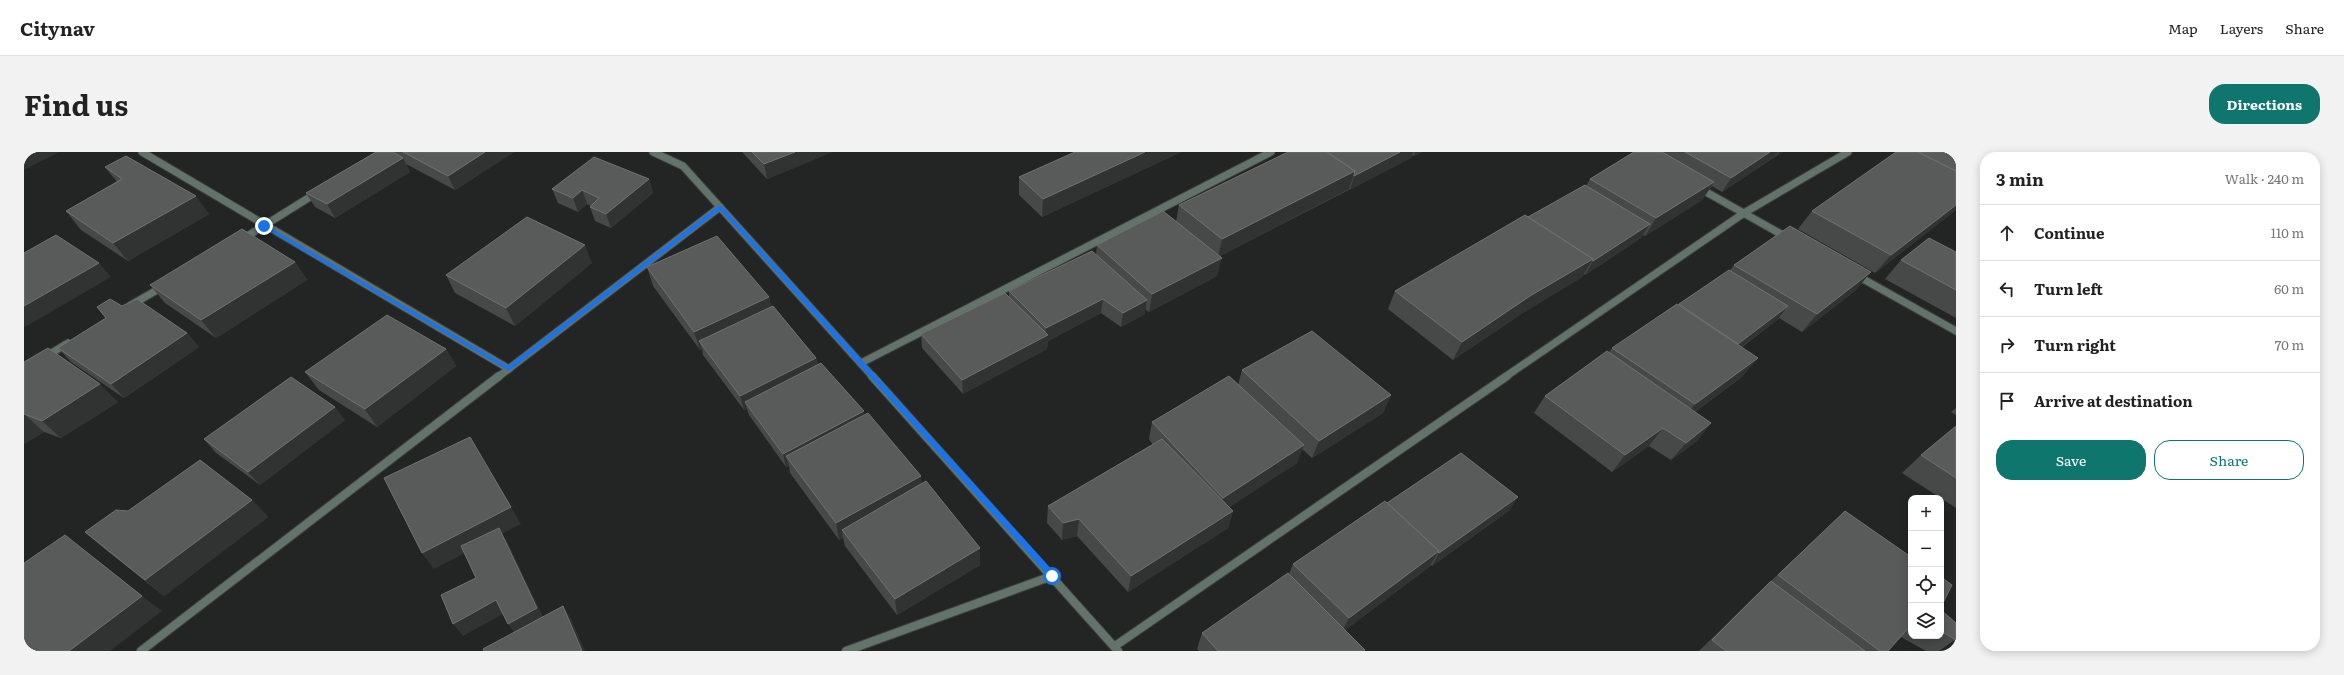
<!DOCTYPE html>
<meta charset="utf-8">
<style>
:root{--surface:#fff;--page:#f2f2f2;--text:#222;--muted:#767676;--line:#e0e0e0;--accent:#0f766e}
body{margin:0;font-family:Literata,serif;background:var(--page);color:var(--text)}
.controls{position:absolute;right:12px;bottom:12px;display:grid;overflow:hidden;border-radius:8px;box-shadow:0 2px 10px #0003}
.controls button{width:36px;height:36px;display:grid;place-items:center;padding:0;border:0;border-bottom:1px solid var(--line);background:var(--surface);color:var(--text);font:20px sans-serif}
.stop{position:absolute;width:12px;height:12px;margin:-9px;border:3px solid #1a73e8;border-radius:50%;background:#fff}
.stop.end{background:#1a73e8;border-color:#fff;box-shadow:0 1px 4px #0008}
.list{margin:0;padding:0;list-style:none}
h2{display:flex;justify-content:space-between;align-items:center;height:52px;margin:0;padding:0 16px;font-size:17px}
h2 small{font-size:13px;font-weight:400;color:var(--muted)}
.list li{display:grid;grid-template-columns:26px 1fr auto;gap:12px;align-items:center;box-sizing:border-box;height:56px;padding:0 16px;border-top:1px solid var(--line)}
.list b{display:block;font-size:15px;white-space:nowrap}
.list em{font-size:13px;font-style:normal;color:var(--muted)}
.actions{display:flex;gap:8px;padding:12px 16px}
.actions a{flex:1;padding:9px 0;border:1px solid var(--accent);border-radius:16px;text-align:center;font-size:14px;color:var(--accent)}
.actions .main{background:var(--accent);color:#fff}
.icon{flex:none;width:22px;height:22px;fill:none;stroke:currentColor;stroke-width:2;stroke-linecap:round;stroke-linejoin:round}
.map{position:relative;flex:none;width:1932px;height:499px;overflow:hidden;border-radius:16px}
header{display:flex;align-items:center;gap:24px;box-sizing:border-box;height:56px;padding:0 20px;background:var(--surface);border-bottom:1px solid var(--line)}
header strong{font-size:19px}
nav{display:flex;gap:22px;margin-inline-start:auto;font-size:14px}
.intro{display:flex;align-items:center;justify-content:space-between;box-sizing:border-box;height:96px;padding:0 24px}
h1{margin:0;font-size:28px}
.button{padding:10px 18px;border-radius:16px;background:var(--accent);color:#fff;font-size:14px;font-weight:700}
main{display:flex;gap:24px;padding:0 24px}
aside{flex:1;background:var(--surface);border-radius:16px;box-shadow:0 2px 10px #0003}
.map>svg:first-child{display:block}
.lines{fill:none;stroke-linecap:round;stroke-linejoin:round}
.street-far1-casing{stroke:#3e4140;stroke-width:9}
.street-casing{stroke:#3e4140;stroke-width:10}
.street-far1{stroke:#61736b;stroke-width:7}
.street{stroke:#61736b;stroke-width:8}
.wall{fill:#474948}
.shaded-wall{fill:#313332}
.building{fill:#595b5a;stroke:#707271}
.route{fill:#1a73e8}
</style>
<header>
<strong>Citynav</strong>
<nav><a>Map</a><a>Layers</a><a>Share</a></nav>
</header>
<div class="intro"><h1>Find us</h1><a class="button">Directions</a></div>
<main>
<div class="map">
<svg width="1932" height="499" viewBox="0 0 1932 499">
<rect width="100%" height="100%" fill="#222524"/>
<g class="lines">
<g class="street-far1-casing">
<g id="street-far1">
<polyline points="118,0 485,217"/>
<polyline points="629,0 659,14 849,225"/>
<polyline points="1675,36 1764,86"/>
<polyline points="217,88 294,40"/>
<polyline points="1832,123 1932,179"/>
<polyline points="107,153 140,134"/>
<polyline points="21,205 44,191"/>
<polyline points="837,211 1247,0"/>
<polyline points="474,225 696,55"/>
<polyline points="1481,225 1720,61 1824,0"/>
</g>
</g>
<g class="street-casing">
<g id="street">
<polyline points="848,224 1094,499"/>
<polyline points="1091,494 1483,224"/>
<polyline points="117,499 475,224"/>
<polyline points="822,499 1028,424"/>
</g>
</g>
<use href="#street-far1" class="street-far1"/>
<use href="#street" class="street"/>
</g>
<g class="wall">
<polygon points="352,0 490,0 431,38 382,12 386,20 311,66 291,55 282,41"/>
<polygon points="718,0 808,0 743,27"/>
<polygon points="1049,0 1157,0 1018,65 995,43 995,25 1050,1"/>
<polygon points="1264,0 1398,0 1390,4 1388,3 1387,6 1196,104 1193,124 1125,160 1121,157 1121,162 1097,175 1077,161 1024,189 1023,197 939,242 898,196 897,182 985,145 985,139 1072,102 1073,93 1152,70 1155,53"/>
<polygon points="1610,0 1759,0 1752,4 1698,40 1688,34 1678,48 1621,84 1619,83 1617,86 1561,123 1560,122 1558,125 1497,162 1429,208 1364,157 1371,139 1562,34 1566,27"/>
<polygon points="81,15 185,62 104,109 57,78 42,59 93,30"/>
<polygon points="625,27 629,41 587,76 571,69 566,55 567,54 563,52 554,60 534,51 528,37"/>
<polygon points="1932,58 1851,121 1774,77 1788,59"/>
<polygon points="1932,100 1932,166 1861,127 1877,108"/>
<polygon points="271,110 283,128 192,186 141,151 126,133"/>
<polygon points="568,111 491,174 431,141 422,123"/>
<polygon points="1710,113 1832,138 1778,180 1755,166 1753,168 1718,195 1719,224 1671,260 1687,271 1673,289 1647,308 1625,294 1588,320 1510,261 1521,244 1585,200 1588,196 1706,118"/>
<polygon points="623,115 745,145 747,155 792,206 794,212 897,324 897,332 956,396 956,413 873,463 821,394 819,386 815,388 766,321 765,314 762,315 725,263 723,257 720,258 679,203 678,197 676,198 629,134"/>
<polygon points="98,154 163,181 175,195 100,246 47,210 34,196 82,166"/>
<polygon points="422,197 432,214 353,275 295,238 281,220"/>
<polygon points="0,210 94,250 37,286 20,280 0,292"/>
<polygon points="1218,218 1367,243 1359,261 1288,306 1278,297 1273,311 1205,355 1209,359 1204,376 1104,440 1053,384 1038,388 1023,371 1024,354 1129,293 1125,287 1128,270 1214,233"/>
<polygon points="1932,256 1932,263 1927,260"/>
<polygon points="321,268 236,333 192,301 180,287"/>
<polygon points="1932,274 1932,356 1878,321 1897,303"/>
<polygon points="228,348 244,365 140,444 81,397 61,380 104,359"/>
<polygon points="1363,351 1486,358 1408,414 1407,413 1405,415 1321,478 1341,498 1340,499 1175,499 1173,497 1178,481 1265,422 1269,412"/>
<polygon points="1821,359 1887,405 1887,484 1917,484 1917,458 1932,487 1915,499 1902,499 1877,485 1864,499 1674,499 1676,498 1730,445"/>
</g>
<g class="shaded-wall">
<polygon points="0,0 35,0 0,18"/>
<polygon points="461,0 490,0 431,38 424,24"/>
<polygon points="771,0 808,0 743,27 740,12"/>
<polygon points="1121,0 1157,0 1018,65 1019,47"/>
<polygon points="1376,0 1389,0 1387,6 1326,38 1330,24"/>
<polygon points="1391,0 1398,0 1390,4"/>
<polygon points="1746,0 1754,0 1751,4 1698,40 1707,26"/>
<polygon points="1755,0 1759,0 1752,4"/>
<polygon points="379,6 386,20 311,66 303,52"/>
<polygon points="1331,19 1325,37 1194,105 1198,87"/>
<polygon points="625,27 629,41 587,76 582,62"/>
<polygon points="1690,30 1678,48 1621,84 1632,66"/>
<polygon points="558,38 563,52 554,60 549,46"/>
<polygon points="172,44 185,62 104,109 89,91"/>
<polygon points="1932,53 1932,58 1851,121 1867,103"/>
<polygon points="1626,72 1617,86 1561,123 1569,109"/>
<polygon points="561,93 568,111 491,174 482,156"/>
<polygon points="1198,106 1193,124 1125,160 1128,142"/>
<polygon points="1569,107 1558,125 1497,162 1429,208 1438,190 1506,144"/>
<polygon points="271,110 283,128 192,186 177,168"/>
<polygon points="75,111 87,125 1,175 0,174 0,154"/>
<polygon points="1847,120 1832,138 1778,180 1793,162"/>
<polygon points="745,145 749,163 675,189 678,197 676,198 670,180"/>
<polygon points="1079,147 1077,161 1024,189 1023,197 939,242 938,228 1022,184 1022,176"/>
<polygon points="1123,148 1121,162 1097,175 1099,161"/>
<polygon points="1764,154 1753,168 1698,209 1709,195"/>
<polygon points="163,181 175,195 100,246 87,232"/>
<polygon points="422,197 432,214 353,275 341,257"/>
<polygon points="792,206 795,220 721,250 723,257 720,258 716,244"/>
<polygon points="1734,206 1719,224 1657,270 1671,252"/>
<polygon points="76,232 94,250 37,286 18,269"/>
<polygon points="1367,243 1359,261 1288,306 1295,289"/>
<polygon points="311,255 321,268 236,333 224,320"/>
<polygon points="840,259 842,273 762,304 765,314 762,315 759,302"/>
<polygon points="0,262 20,280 0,292"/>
<polygon points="1687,271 1673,289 1647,308 1662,291"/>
<polygon points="1639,276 1625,294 1588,320 1601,303"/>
<polygon points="446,285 497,372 478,382 483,389 521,469 493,484 484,472 478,382 410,417 398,401"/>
<polygon points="1280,293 1273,311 1194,363 1199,346"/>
<polygon points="897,324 898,341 818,378 819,386 815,388 812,371"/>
<polygon points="1494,345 1486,358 1408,414 1415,401"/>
<polygon points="228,348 244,365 140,444 121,428"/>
<polygon points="1209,359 1204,376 1104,440 1107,424"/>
<polygon points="1055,367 1053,384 1038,388 1039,371"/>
<polygon points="956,396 956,413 873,463 871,447"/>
<polygon points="1415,399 1405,415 1317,481 1325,466"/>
<polygon points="118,444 138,459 86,499 45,499"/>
<polygon points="472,448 481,461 439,484 429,472"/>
<polygon points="539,454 547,467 561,499 558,499"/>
</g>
<g class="building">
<polygon points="352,0 369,0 379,6 303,52 282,41"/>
<polygon points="379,0 461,0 424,24"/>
<polygon points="728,0 771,0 740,12"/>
<polygon points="1051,0 1121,0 1019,47 995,25"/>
<polygon points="1264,0 1303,0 1331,19 1198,87 1155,53"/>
<polygon points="1303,0 1376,0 1330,24 1330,23 1331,19"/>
<polygon points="1610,0 1638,0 1690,30 1632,66 1566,27"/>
<polygon points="1661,0 1746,0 1707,26"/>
<polygon points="1872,0 1894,0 1932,19 1932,53 1867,103 1788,59"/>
<polygon points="1894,0 1932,0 1932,19"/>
<polygon points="102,4 172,44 89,91 42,59 98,27 81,15"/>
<polygon points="570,5 625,27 582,62 566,55 575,46 558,38 549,46 528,37"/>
<polygon points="1561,33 1626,72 1569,109 1568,108 1569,107 1504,65"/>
<polygon points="1139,59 1198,106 1128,142 1073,93"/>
<polygon points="1501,63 1569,107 1506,144 1438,190 1371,139"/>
<polygon points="503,65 561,93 482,156 422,123"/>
<polygon points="1766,74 1847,120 1793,162 1710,113"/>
<polygon points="218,77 271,110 177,168 126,133"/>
<polygon points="32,83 75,111 0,154 0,101"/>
<polygon points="693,84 745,145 670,180 623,115"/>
<polygon points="1905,86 1932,100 1932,138 1877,108"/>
<polygon points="1068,99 1123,148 1099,161 1079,147 1022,176 985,139"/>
<polygon points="1705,118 1764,154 1714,192 1655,152"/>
<polygon points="981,141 1024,183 938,228 897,182"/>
<polygon points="86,147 98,154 113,147 163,181 87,232 34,196 82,166 73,155"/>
<polygon points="1653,152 1734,206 1671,252 1588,196"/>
<polygon points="749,154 792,206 716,244 675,189"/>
<polygon points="363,163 422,197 341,257 281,220"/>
<polygon points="1288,179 1367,243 1295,289 1218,218"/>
<polygon points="24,196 76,232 18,269 0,262 0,210"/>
<polygon points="1583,199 1687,271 1662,291 1639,276 1601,303 1521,244"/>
<polygon points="797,211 840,259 759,302 721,250"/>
<polygon points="1205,224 1280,293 1199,346 1128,270"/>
<polygon points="267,225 311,255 224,320 180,287"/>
<polygon points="844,261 897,324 812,371 762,304"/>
<polygon points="1932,274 1932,326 1897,303"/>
<polygon points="446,285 487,355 398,401 360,326"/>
<polygon points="1138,287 1209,359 1107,424 1055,367 1039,371 1024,354"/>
<polygon points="1437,301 1494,345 1415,401 1414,400 1415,399 1363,351"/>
<polygon points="176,308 228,348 121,428 61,380 92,358 104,359"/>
<polygon points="902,329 956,396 871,447 818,378"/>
<polygon points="1361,349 1415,399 1325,466 1269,412"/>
<polygon points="1821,359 1887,405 1887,473 1864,499 1856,499 1754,423"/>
<polygon points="475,376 513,456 484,472 472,448 429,472 417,443 452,426 437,394"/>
<polygon points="41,383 118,444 45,499 0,499 0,411"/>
<polygon points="1264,421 1341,498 1339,499 1194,499 1178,481"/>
<polygon points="1917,425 1928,433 1917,455"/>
<polygon points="1747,429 1841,499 1702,499 1688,488"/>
<polygon points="539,454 558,499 460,499 459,497"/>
<polygon points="1917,458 1932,471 1932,488 1917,479"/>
</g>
<polygon class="route" points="694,54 698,54 1031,421 1031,426 1026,426 696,58 485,219 237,74 242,73 484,214"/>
</svg>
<div class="controls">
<button>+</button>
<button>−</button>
<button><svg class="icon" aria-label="locate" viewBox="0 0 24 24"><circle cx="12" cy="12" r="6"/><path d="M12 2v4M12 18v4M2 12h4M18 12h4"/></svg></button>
<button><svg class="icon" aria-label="layers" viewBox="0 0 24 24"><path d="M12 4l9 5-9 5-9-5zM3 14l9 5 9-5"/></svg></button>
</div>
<div class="stop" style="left:1028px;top:424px"></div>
<div class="stop end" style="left:240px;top:74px"></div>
</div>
<aside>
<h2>3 min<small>Walk · 240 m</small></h2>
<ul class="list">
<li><svg class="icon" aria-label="ahead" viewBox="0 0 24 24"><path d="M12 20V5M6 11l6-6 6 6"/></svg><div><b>Continue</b></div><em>110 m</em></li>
<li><svg class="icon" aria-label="left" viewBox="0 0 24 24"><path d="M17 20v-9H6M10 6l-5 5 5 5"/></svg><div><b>Turn left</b></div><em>60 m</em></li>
<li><svg class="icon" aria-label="right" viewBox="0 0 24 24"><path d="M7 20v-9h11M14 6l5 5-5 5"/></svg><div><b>Turn right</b></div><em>70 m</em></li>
<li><svg class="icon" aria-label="arrive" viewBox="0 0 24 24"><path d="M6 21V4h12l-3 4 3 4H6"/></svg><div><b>Arrive at destination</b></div></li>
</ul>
<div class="actions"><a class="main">Save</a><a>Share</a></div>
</aside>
</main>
